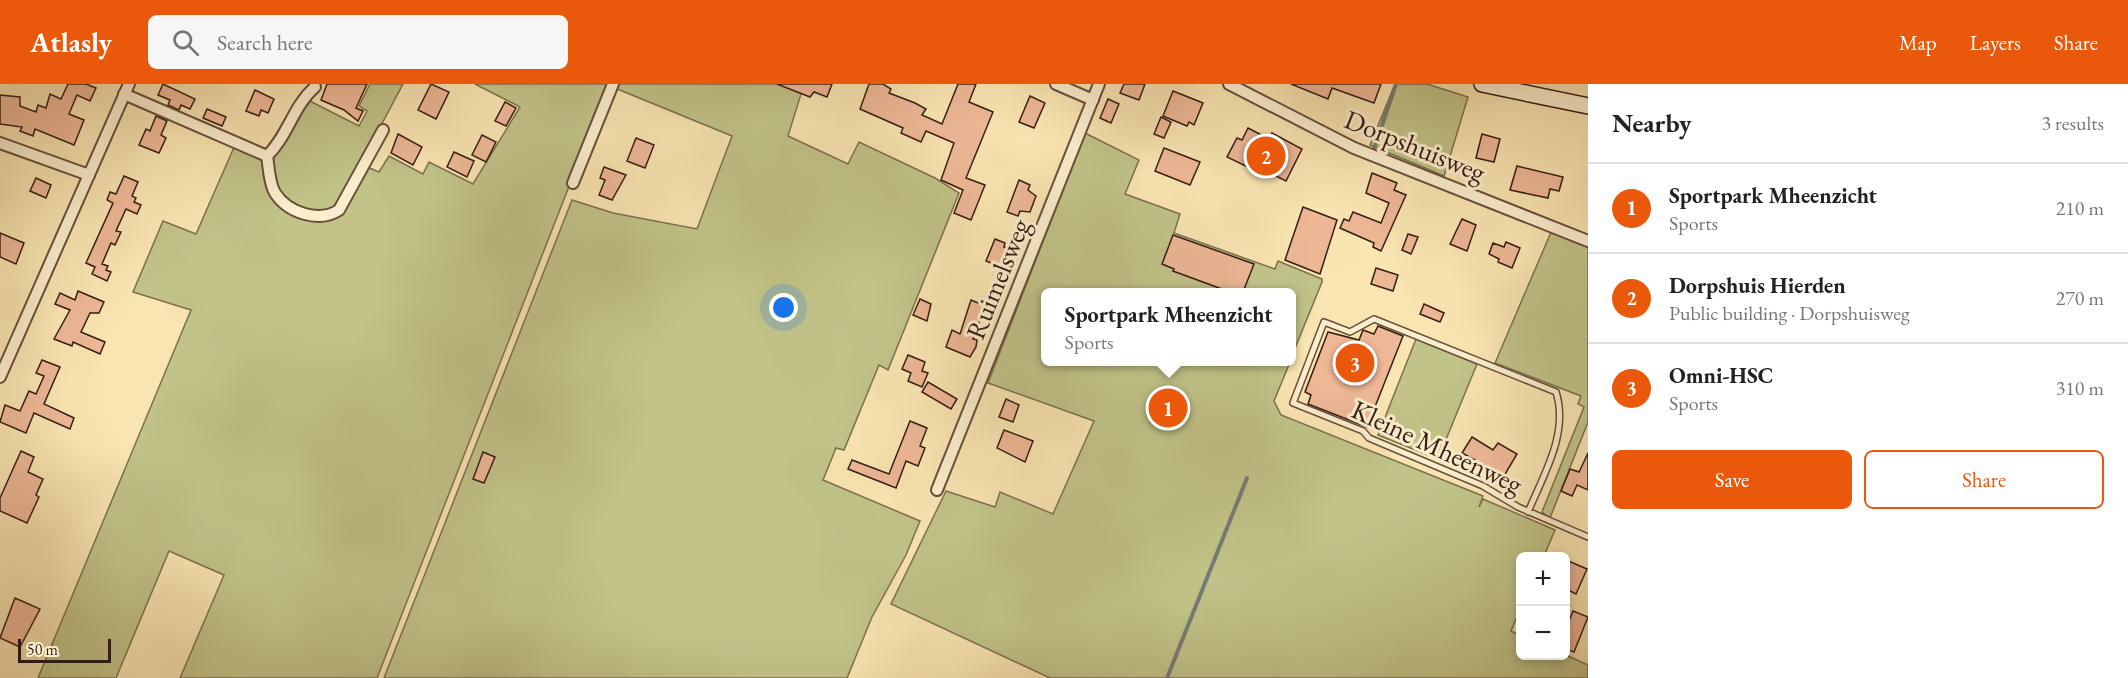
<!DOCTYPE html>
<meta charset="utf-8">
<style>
:root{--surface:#fff;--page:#f6f6f6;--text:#222;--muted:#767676;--line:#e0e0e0;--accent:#ea580c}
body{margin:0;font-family:"EB Garamond",serif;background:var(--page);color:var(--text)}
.controls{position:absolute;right:18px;bottom:18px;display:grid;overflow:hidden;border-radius:9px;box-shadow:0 3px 9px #0003}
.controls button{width:54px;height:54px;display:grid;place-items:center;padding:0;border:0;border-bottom:2px solid var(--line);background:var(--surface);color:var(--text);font:30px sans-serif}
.scale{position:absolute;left:18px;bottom:15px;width:93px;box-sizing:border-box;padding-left:6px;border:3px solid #361d12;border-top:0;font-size:16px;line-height:21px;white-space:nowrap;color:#361d12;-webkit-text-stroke:4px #fbeecd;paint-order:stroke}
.you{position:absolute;left:784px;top:224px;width:21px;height:21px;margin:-15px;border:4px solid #fff;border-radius:50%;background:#1a73e8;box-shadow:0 0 0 9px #1a73e833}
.badge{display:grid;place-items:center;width:39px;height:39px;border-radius:50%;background:var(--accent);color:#fff;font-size:20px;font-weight:700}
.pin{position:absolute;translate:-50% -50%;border:3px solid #fff;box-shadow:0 2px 6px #0006}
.popup{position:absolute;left:1041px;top:204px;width:255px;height:78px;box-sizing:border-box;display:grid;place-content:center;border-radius:9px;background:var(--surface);filter:drop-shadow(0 2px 4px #0005);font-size:20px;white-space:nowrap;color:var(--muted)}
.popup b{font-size:22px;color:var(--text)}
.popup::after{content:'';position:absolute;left:50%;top:100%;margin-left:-12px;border:12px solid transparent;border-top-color:var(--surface)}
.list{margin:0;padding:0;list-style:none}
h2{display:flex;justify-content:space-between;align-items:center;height:78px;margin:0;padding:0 24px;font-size:26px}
h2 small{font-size:20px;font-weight:400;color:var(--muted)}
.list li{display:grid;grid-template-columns:39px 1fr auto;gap:18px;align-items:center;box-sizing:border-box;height:90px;padding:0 24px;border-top:2px solid var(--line)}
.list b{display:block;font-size:22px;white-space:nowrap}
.list p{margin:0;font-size:20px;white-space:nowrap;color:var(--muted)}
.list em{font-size:20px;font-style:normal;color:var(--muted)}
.actions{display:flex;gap:12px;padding:18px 24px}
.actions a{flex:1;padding:14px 0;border:2px solid var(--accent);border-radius:9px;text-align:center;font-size:21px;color:var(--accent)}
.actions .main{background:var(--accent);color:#fff}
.icon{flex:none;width:33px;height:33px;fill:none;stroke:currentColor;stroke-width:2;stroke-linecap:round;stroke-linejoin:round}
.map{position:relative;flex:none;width:1588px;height:594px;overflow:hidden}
header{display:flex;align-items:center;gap:36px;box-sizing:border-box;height:84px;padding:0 30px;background:var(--accent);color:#fff}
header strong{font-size:28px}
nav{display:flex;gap:33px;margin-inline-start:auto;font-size:21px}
.search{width:420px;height:54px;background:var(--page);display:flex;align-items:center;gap:15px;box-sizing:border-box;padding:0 21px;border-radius:9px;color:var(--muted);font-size:22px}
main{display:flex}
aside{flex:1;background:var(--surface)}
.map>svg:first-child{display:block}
.green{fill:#c1c389;stroke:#7c704e;stroke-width:1.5}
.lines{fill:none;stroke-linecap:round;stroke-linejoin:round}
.stream{stroke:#767d74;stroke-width:4}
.building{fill:#eeb896;stroke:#361d12;stroke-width:1.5}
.lane-casing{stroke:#674f3a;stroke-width:8}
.street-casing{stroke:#674f3a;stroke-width:14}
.secondary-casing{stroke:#361d12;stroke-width:18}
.lane{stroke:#fbeecd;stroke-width:5}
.street{stroke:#fbeecd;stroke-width:10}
.secondary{stroke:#fbeecd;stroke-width:15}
.labels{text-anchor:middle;stroke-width:6;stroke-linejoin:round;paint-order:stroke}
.street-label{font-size:27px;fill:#361d12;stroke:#fbeecd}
</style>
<header>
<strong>Atlasly</strong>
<div class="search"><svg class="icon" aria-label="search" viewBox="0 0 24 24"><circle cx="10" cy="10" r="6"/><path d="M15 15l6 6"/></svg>Search here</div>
<nav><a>Map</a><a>Layers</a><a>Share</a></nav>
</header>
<main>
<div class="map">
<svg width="1588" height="594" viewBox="0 0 1588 594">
<rect width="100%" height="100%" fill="#f9e5b2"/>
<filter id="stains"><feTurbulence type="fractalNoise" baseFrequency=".00333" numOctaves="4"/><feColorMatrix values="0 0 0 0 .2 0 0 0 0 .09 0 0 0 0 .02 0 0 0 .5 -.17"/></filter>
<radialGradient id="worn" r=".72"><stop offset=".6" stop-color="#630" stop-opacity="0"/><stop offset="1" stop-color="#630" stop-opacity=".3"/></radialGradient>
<g class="green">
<polygon points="370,0 403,0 337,124 326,130 300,124 278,109 271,75 306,15 359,42 367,27 359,22"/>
<polygon points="475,0 609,0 377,594 180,594 224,491 169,467 116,594 38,594 191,226 133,208 163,137 196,150 235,61 263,75 274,112 327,136 365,82 379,88 389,72 423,90 429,78 473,100 520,23"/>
<polygon points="617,0 804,0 788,52 848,80 859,58 935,94 959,109 888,286 879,281 844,366 836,364 823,396 920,437 906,471 872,533 847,594 384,594 572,116 613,129 697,145 732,52 615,4"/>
<polygon points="1395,0 1427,0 1468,13 1444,92 1370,61"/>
<polygon points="1085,49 1139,76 1125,110 1180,130 1174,149 1275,185 1278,177 1322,195 1322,198 1291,274 1291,208 1045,208 1045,278 1290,278 1274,317 1281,331 1483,412 1479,423 1483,415 1555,446 1544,472 1520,472 1520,525 1511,547 1520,551 1520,572 1566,571 1588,581 1588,594 1050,594 891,520 946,407 995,423 1000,408 1053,430 1094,337 988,299"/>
<polygon points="1552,146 1588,161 1588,338 1550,434 1542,428 1584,323 1578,320 1581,312 1495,279"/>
<polygon points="1416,255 1477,280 1438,375 1378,351"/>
</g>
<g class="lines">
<g class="stream">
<polyline points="1374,65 1396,0"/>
<polyline points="1167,594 1247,394"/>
</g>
</g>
<g class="building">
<polygon points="68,0 86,0 96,4 90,17 77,11 69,30 84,36 74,61 35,45 33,52 20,47 22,43 0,40 0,11 20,13 20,22 36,28 38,21 46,24 50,10 61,15"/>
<polygon points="163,0 195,15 190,25 181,21 179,26 168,21 170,16 158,11"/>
<polygon points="327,0 367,0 356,24 363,27 358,37 344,26 321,16"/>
<polygon points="431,0 449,8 436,35 418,26"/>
<polygon points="777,0 832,0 827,13 814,8 810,13"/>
<polygon points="869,0 883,0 891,5 889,9 915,19 926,25 922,31 942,40 958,0 976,0 969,18 993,28 966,94 985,101 971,136 954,129 963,106 941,96 954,59 926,47 921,58 901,49 903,44 860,25"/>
<polygon points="1124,0 1145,0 1139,16 1120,9"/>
<polygon points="1291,0 1381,0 1374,19 1332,4 1328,15"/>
<polygon points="255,6 274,15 268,29 261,26 259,32 246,27"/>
<polygon points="1173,7 1203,19 1194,41 1189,38 1187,42 1163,32"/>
<polygon points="1030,12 1045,19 1034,44 1019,38"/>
<polygon points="1108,15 1119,20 1111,39 1100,34"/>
<polygon points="505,18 516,24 506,42 495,37"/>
<polygon points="207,25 226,33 222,42 203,34"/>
<polygon points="156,32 167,37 161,51 166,54 159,69 139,61 146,45 150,47"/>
<polygon points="1161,33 1171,38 1164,54 1154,50"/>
<polygon points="1248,44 1269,55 1272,49 1302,65 1286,97 1260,84 1258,88 1227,73 1237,54 1242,56"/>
<polygon points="398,50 422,63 413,81 391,69"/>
<polygon points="1482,50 1500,55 1494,78 1476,74"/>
<polygon points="482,51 496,58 486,78 472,71"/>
<polygon points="636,54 654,61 645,84 627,77"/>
<polygon points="1164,64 1200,78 1190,101 1155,87"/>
<polygon points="454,68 474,77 467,93 447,83"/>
<polygon points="1517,82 1563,93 1559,107 1550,105 1548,114 1510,106"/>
<polygon points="604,83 626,91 612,116 599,111 605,96 600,94"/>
<polygon points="1372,89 1397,99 1394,106 1406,111 1381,167 1373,163 1374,159 1340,144 1344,135 1349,137 1353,128 1381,139 1389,119 1366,109"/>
<polygon points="124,92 138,98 132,112 136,114 134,118 141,121 137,130 126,125 116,147 121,148 115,161 111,159 102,180 108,182 106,186 111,188 107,197 92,190 95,183 86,179 113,119 107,116 110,108 116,110"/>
<polygon points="36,94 51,101 46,114 30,107"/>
<polygon points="1019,96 1030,101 1028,106 1036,112 1030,128 1020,127 1018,132 1007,128"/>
<polygon points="1303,123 1337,136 1320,190 1285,176"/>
<polygon points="1462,135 1476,141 1467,167 1450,160"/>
<polygon points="0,149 24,159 16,180 0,173"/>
<polygon points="1408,150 1418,153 1411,170 1402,166"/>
<polygon points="1173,151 1254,180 1243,208 1231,206 1230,208 1173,187 1174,185 1162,180"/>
<polygon points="995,155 1005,159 1004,163 1012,166 1004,184 986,177"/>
<polygon points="1506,158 1520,164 1512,184 1498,178 1499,175 1489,170 1493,159 1504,163"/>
<polygon points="1376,184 1398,191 1393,207 1371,200"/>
<polygon points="78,207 104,218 99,229 90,229 81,248 105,258 100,270 73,258 72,262 54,255 70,226 55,220 60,209 75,216"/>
<polygon points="920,215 931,220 927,237 913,231"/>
<polygon points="971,216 988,223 989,231 980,236 973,255 977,256 976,263 970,273 946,263 952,246 960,250"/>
<polygon points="1424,220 1444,229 1440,238 1420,230"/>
<polygon points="1378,242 1403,252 1367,343 1308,320 1311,311 1305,308 1328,248 1359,256 1363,246 1374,250"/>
<polygon points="908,271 925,278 922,287 928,289 922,303 908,297 911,289 902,285"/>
<polygon points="42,276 60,283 44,320 74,334 70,345 34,329 26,349 0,338 5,321 20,327 29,307 36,310 44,292 36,289"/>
<polygon points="928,298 957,315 951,325 922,308"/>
<polygon points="1006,315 1019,321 1013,338 999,333"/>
<polygon points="910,337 927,344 920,362 925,364 918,382 906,377 896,404 848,385 852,376 889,390"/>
<polygon points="1004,346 1033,357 1025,378 997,364"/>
<polygon points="1472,353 1493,366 1498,359 1517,370 1504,392 1462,369"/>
<polygon points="21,367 34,373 28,388 43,395 36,411 39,413 27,439 0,427 0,414"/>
<polygon points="483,368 495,373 484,399 473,395"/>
<polygon points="1588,369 1588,406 1577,401 1572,412 1561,407 1570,385 1579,388"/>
<polygon points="1566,476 1587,485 1576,510 1566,505"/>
<polygon points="15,514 40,525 20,563 0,554"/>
<polygon points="1573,527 1588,533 1574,568 1566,565 1566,545"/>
</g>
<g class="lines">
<g class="lane-casing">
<path id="lane" d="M 1528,428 C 1544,390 1569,349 1556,308 L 1374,235 L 1350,248 L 1324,238 L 1293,319 L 1363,347 L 1369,354 L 1483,402 L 1518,423 L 1588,453"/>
</g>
<g class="street-casing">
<g id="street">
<polyline points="1056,0 1093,16"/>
<polyline points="1229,0 1354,64 1588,157"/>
<polyline points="124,10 267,72"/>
<polyline points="0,59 89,91"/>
<path d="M 267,72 C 269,84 269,99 275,109 C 288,129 319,139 339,126 L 383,46"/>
<path d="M 267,72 C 288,52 293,22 315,3"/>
<polyline points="573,99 613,0"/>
<polyline points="0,293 129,0"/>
<polyline points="937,406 1099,0"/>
</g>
</g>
<g class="secondary-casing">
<polyline id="secondary" points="1482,0 1588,22"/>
</g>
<use href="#lane" class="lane"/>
<use href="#street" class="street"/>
<use href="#secondary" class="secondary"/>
</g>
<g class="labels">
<g class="street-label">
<text transform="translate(1415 62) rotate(22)" y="9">Dorpshuisweg</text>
<text transform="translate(998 195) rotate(-68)" y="9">Ruimelsweg</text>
<text transform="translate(1437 363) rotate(25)" y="9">Kleine Mheenweg</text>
</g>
</g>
<rect width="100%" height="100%" filter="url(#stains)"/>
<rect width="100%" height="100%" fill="url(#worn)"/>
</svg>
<div class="controls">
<button>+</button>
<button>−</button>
</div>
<div class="scale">50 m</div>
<div class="you"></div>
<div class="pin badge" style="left:1168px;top:324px">1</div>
<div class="popup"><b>Sportpark Mheenzicht</b>Sports</div>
<div class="pin badge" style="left:1266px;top:72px">2</div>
<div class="pin badge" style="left:1355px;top:279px">3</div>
</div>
<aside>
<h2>Nearby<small>3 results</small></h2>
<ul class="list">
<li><span class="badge">1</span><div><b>Sportpark Mheenzicht</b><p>Sports</p></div><em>210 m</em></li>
<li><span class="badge">2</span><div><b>Dorpshuis Hierden</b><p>Public building · Dorpshuisweg</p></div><em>270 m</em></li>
<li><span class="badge">3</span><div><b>Omni-HSC</b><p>Sports</p></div><em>310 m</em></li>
</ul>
<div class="actions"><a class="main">Save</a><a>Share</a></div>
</aside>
</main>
